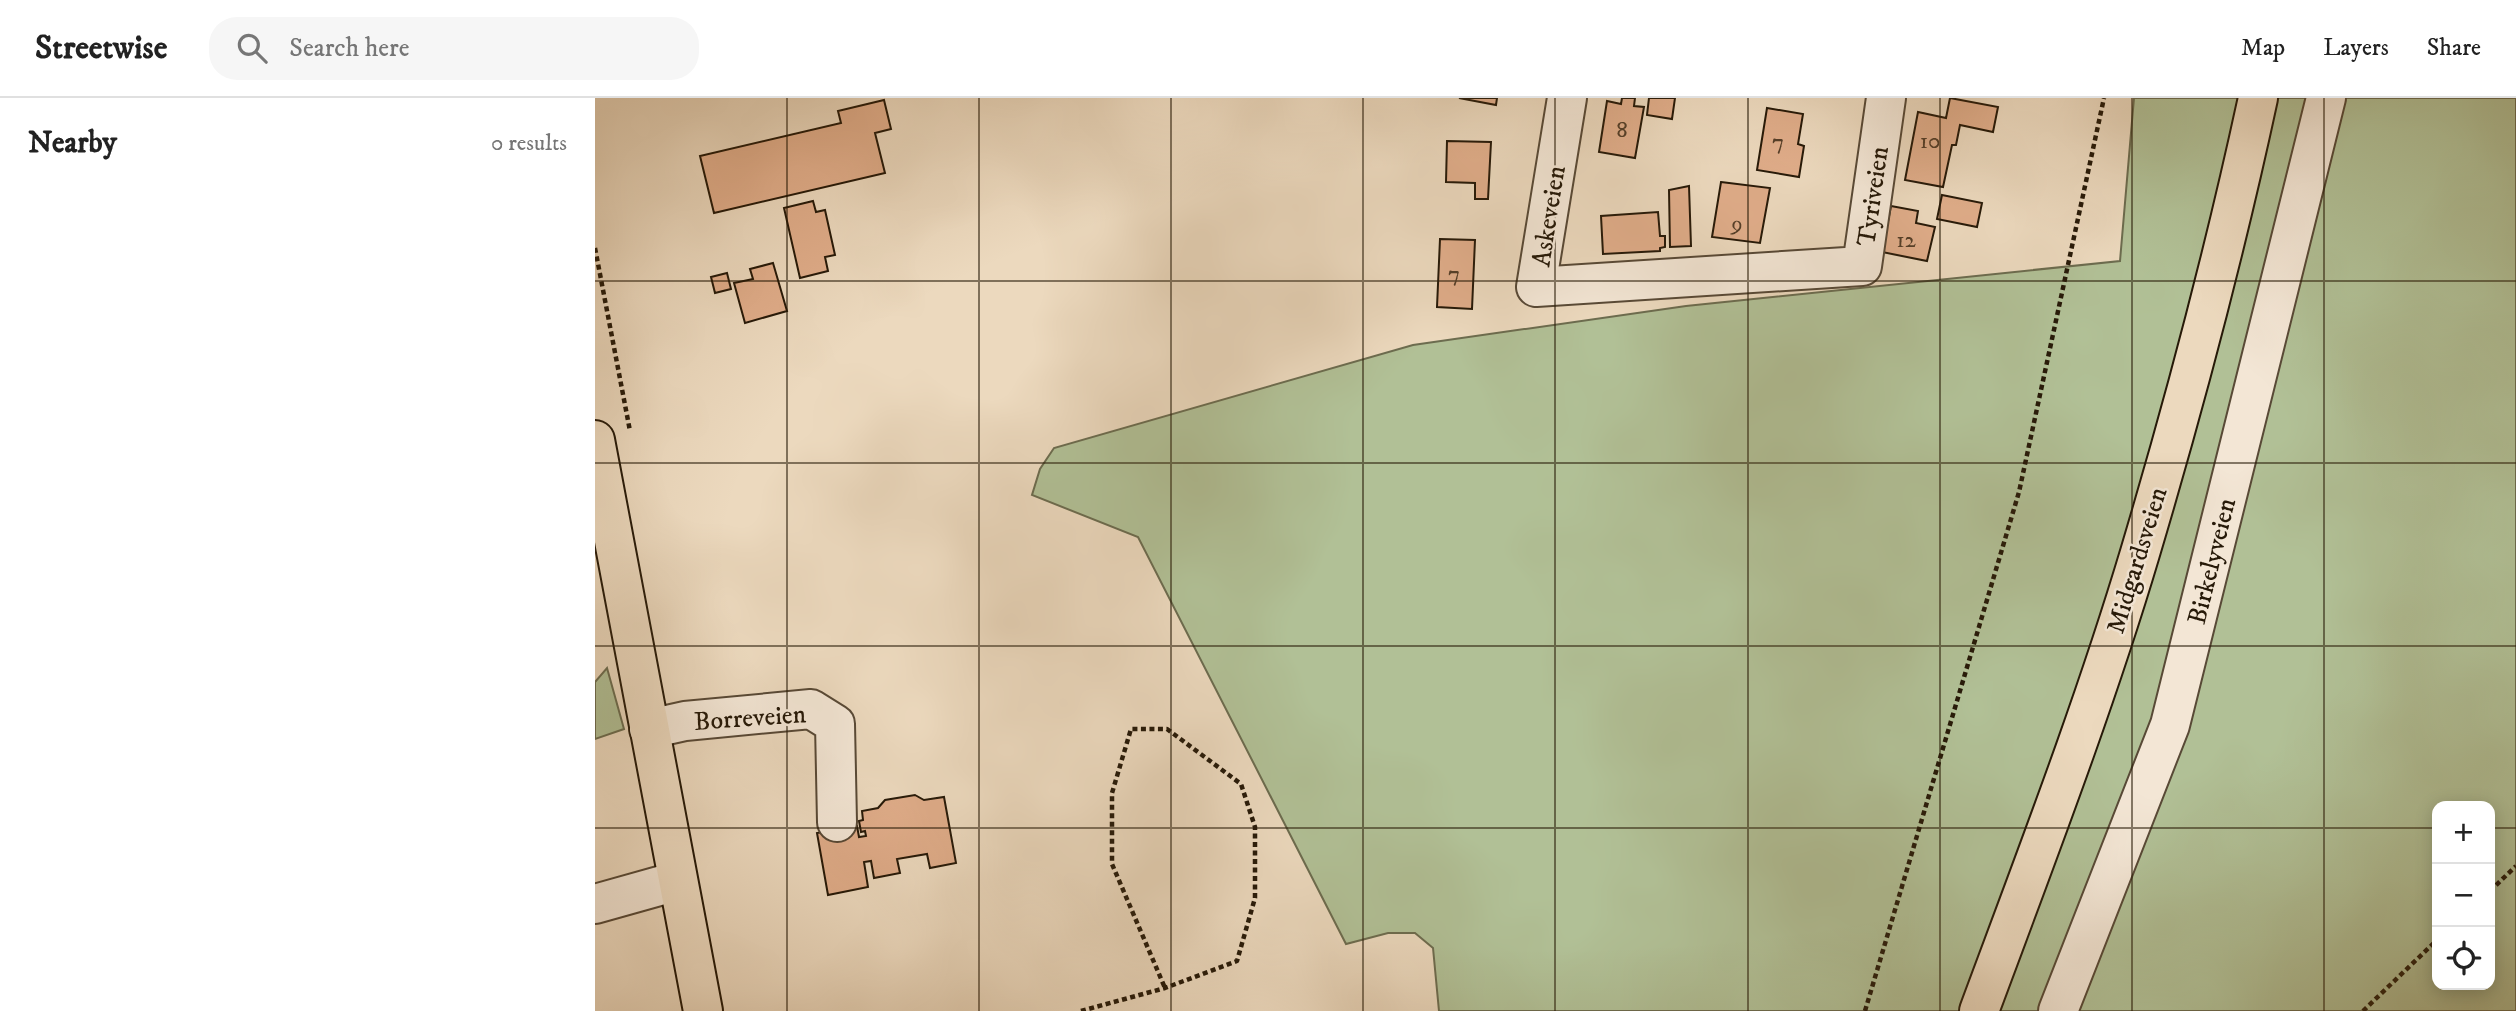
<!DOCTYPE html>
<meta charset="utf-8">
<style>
:root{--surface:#fff;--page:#f6f6f6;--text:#222;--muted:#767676;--line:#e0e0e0}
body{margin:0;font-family:"IM FELL DW Pica",serif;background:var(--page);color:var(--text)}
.controls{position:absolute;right:21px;bottom:21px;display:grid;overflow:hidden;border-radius:14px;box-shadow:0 4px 18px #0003}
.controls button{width:63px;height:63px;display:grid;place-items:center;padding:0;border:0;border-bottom:2px solid var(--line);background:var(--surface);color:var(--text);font:35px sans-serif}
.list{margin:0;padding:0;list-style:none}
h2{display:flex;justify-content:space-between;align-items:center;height:91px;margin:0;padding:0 28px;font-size:30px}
h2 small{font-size:23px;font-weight:400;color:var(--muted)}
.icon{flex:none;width:38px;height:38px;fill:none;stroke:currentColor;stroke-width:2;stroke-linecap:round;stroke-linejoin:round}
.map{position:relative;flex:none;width:1921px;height:913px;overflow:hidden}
header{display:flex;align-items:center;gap:42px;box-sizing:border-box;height:98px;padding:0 35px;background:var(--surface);border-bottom:2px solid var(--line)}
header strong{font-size:33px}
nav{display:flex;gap:38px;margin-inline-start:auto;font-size:24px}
.search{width:490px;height:63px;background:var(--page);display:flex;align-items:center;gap:18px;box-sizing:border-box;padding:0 24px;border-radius:28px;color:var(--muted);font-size:26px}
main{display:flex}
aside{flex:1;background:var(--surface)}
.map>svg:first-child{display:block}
.green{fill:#b1c096;stroke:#6c6c4f;stroke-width:2;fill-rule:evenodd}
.building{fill:#e0ad8a;stroke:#261908;stroke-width:2}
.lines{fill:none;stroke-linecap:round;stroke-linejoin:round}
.minor-casing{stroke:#584936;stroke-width:42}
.major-casing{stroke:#261908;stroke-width:42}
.highway-casing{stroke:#261908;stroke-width:42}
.path{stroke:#261908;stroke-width:4.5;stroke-dasharray:5 3.5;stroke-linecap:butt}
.minor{stroke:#f3e6d5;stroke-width:38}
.major{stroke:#ecd9be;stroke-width:38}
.highway{stroke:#ecd9be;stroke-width:38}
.grid{fill:none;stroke:#261908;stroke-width:2;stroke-opacity:0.55}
.labels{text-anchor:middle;stroke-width:5;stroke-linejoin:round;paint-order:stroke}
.number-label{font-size:23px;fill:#543e28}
.street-label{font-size:26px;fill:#261908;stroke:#f3e6d5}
</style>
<header>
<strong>Streetwise</strong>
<div class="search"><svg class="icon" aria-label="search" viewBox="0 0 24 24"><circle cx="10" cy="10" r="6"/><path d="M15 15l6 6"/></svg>Search here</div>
<nav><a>Map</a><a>Layers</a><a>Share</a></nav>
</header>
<main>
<aside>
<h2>Nearby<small>0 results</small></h2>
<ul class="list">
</ul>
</aside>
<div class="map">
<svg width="1921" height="913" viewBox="0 0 1921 913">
<rect width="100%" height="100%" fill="#ecd9be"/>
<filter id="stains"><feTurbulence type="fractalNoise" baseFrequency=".00286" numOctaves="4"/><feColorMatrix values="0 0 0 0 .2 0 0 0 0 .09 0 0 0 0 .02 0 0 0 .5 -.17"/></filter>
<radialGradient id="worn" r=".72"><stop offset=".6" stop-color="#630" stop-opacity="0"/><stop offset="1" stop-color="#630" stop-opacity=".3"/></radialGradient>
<g class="green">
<path d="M 1539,0 L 1921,0 L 1921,913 L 844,913 L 838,850 L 820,835 L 793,835 L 751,846 L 543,439 L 437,397 L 445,371 L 459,350 L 818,247 L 1091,208 L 1525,163 ZM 1842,708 L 1895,708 L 1895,887 L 1842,887 Z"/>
<polygon points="12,570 29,631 0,641 0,584"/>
</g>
<g class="building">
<polygon points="864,0 902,0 901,7"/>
<polygon points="1027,0 1040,0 1039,8 1049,9 1040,60 1004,54 1012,3 1026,6"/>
<polygon points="1054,0 1080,0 1077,21 1052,17"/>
<polygon points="1355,0 1403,9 1398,34 1365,27 1361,47 1357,47 1348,89 1310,82 1323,14 1351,20"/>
<polygon points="289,2 296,31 280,35 290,75 119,115 105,58 246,25 243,13"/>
<polygon points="1172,10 1208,16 1203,46 1209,48 1204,79 1162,72"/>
<polygon points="852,43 896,44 893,101 880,101 880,85 851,84"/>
<polygon points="1126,84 1175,90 1165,145 1117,139"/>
<polygon points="1094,88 1096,148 1075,149 1074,92"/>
<polygon points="1347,97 1387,105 1382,129 1342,121"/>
<polygon points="218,103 221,114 230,112 240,157 230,159 233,173 205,180 189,110"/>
<polygon points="1296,108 1323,113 1321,125 1340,129 1332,163 1287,154"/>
<polygon points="1063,114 1065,138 1070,138 1070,149 1065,150 1065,153 1008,156 1006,118"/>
<polygon points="845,141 880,142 877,211 842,209"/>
<polygon points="178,165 192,213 150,225 139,185 158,181 155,171"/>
<polygon points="132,175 136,191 120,195 116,179"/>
<polygon points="320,697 329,702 349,699 361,765 335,770 332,756 302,761 305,775 279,780 276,763 269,764 273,789 233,797 222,735 262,728 264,739 271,738 270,733 266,734 264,723 268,722 267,713 283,710 290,702"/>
</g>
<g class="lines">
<g class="minor-casing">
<g id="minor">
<polyline points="972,0 941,189 1267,168 1291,0"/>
<polyline points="54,631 90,623 216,611 240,626 242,724"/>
<polyline points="0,806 82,783"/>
<polyline points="1463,913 1575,627 1731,0"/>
</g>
</g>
<g class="major-casing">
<polyline id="major" points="0,342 108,913"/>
</g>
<g class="highway-casing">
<path id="highway" d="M 1384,913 C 1440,762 1499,609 1545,455 C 1590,304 1630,153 1663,0"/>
</g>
<g class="path">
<polyline points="0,150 35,333"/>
<polyline points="1895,793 1921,768"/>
<polyline points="486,913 570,890 642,863 660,800 660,729 646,686 572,631 536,631 517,695 517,766 570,890"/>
<polyline points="1270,913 1424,394 1509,0"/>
<polyline points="1768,913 1842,842"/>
</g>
<use href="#minor" class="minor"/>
<use href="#major" class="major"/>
<use href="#highway" class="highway"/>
</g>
<path class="grid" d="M 192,0 L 192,913M 384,0 L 384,913M 576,0 L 576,913M 768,0 L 768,913M 960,0 L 960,913M 1153,0 L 1153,913M 1345,0 L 1345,913M 1537,0 L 1537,913M 1729,0 L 1729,913M 0,183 L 1921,183M 0,365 L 1921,365M 0,548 L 1921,548M 0,730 L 1842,730M 1895,730 L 1921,730"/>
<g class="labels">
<g class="number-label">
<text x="1027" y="39">8</text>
<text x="1335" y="50">10</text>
<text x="1183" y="51">7</text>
<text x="1142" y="133">9</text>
<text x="1311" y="149">12</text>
<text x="859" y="183">7</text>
</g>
<g class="street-label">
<text transform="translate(1277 98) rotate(-82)" y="9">Tyriveien</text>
<text transform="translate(953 118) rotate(-81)" y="9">Askeveien</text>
<text transform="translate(1541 462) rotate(-73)" y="9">Midgardsveien</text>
<text transform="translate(1616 463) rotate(-76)" y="9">Birkelyveien</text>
<text transform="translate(155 619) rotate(-4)" y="9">Borreveien</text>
</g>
</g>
<rect width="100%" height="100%" filter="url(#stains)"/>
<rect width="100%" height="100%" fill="url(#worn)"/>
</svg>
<div class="controls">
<button>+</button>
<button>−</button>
<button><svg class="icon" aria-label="locate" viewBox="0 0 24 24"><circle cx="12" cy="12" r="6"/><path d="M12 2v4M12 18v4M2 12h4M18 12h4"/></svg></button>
</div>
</div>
</main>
